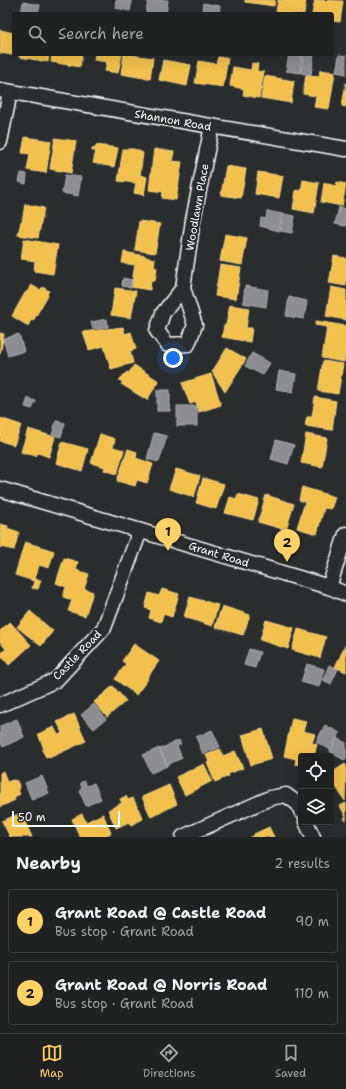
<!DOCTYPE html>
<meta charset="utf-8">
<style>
:root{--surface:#202222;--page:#2d2f2f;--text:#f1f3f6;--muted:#a2a4a5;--line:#3d3f40;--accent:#ffd166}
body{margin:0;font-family:"Shantell Sans",sans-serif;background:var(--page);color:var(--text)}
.controls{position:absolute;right:12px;bottom:12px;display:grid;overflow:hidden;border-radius:4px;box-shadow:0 4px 16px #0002}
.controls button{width:36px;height:36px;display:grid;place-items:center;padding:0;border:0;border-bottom:1px solid var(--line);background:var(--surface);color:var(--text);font:20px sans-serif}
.scale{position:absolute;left:12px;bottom:10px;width:108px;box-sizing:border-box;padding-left:4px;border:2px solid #fff;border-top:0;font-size:11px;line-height:14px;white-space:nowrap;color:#fff;-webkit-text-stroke:3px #2a2d2e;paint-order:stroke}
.you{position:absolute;left:173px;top:358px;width:14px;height:14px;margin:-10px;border:3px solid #fff;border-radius:50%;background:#1a73e8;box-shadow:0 0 0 6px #1a73e833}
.badge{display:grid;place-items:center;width:26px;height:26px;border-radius:50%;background:var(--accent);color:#111;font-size:13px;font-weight:700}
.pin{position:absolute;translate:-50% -33px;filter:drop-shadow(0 1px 2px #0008)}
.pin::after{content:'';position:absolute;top:21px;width:14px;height:12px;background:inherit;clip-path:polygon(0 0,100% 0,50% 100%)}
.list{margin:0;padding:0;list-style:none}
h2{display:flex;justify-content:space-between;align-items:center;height:52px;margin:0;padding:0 16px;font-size:17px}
h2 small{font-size:13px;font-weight:400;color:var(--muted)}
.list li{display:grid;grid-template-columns:26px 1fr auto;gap:12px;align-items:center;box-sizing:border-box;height:64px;margin:0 8px 8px;padding:0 8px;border:1px solid var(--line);border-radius:4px}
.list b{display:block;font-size:15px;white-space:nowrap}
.list p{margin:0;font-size:13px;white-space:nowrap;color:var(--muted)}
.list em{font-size:13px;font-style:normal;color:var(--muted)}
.icon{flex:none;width:22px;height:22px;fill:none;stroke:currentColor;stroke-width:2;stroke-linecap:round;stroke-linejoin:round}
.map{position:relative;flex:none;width:346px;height:837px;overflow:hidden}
.search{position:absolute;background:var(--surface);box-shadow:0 4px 16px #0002;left:12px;right:12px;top:12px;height:44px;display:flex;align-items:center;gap:10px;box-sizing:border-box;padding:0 14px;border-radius:4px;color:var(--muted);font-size:15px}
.sheet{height:196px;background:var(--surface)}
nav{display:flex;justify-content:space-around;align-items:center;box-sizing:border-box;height:56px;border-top:1px solid var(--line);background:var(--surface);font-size:11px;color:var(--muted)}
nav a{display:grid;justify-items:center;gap:2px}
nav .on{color:var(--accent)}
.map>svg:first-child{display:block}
.homes{fill:#f2c14e;stroke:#f6d483}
.industry{fill:#8d8d92;stroke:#afafb3}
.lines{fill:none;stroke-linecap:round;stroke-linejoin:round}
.minor-casing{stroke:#fff;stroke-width:17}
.minor{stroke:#2a2d2e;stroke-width:14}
.labels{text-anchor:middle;stroke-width:4;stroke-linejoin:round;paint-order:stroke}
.street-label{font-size:11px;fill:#fff;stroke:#2a2d2e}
</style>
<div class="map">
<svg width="346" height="837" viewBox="0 0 346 837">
<rect width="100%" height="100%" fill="#2a2d2e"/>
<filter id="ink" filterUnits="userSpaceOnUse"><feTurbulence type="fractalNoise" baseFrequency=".025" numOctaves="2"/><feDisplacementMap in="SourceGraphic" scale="8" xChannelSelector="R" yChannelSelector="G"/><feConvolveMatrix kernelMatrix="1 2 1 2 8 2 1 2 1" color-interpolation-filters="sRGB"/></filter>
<g filter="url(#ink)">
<g class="homes">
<polygon points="245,0 275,0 274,6 245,2"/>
<polygon points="278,0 306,0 304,14 290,14 276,12"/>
<polygon points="315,0 343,1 340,22 332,21 332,14 312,14"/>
<polygon points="0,30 14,33 14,45 12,55 0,53"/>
<polygon points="19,54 49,54 48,62 19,57"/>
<polygon points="52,54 82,54 80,67 51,62"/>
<polygon points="95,54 122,54 118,73 105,71 107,62 94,60"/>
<polygon points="124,54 153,58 150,79 121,74"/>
<polygon points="218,57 228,58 223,87 195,83 199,61 216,64"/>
<polygon points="163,60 191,65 187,86 159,80"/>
<polygon points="252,63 258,64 257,71 264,72 259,98 243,95 244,89 230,86 233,67 251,70"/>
<polygon points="320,70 335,72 329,109 314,107 316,96 303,94 306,75 319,77"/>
<polygon points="265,76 294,81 291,103 261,98"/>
<polygon points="346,83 346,107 342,106"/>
<polygon points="25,137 51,141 46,173 27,170 30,154 22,153"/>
<polygon points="55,138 76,141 71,173 50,169"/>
<polygon points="96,145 118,148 114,167 93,163 96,151 92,151 92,148 96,148"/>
<polygon points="123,149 134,149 143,153 140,175 147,177 144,195 134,193 136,183 118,181"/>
<polygon points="154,149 174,152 172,161 182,162 176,200 162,198 163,192 149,190"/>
<polygon points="226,166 246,169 241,198 221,195"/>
<polygon points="258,172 283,176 279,198 255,194"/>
<polygon points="303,180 319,183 314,213 293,209 296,190 301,191"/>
<polygon points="337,182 346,184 342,206 321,202 324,183 336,186"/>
<polygon points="25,204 44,208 38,238 18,235 21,221 22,222"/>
<polygon points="139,221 160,224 155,253 135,250"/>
<polygon points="225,234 247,238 242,265 220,261"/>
<polygon points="24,239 58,245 53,274 34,271 35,261 21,259"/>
<polygon points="124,252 146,256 145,257 155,259 154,267 157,268 155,281 151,280 150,290 131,287 135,265 122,263"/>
<polygon points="334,256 346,258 346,286 329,283"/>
<polygon points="220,265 241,268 236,299 215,296"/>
<polygon points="31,285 40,290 43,287 49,291 47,294 48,295 33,321 31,320 28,326 12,316 25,293 26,292 27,292"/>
<polygon points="331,287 346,290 346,320 326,316"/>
<polygon points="115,288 136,291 131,318 111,315"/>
<polygon points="230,305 249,308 246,328 252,328 250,342 222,337 224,325 226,325"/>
<polygon points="316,321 346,326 346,351 344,362 322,358 327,327 315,325"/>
<polygon points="123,327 125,334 131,332 136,349 130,351 133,363 111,369 104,346 89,350 83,332"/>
<polygon points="0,333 4,334 0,354"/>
<polygon points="227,348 246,359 225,392 214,375 214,374 212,372"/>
<polygon points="323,361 343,364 338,394 318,391"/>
<polygon points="134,365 159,381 147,400 121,384 123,382 119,380 127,372 129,373"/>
<polygon points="211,374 221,405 199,412 196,402 190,404 182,383"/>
<polygon points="315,397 336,401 332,430 305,426 307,417 312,417"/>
<polygon points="0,418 21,425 14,445 0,441"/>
<polygon points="28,429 55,437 49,457 38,453 36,456 21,452"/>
<polygon points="100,434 115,439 113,447 124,450 117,474 104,470 105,467 91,463"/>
<polygon points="306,434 327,438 322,467 301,463"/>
<polygon points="62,442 88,449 82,471 56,463"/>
<polygon points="128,449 137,452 136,458 153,464 147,483 137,480 135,486 117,481"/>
<polygon points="176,469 200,476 194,497 169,489"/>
<polygon points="203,478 224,484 216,509 196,503"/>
<polygon points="302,487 335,497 331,509 324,508 317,534 297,528 305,502 299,500"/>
<polygon points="238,494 259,500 253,520 225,513 230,497 236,499"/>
<polygon points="266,495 294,504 286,530 258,522"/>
<polygon points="0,524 8,526 7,528 19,532 14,550 1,547 1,548 0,547"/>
<polygon points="25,542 54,551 49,568 39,565 35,579 41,580 38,589 32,588 34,581 15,575"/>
<polygon points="64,558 78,562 76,570 89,574 84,589 93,592 85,616 68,611 72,600 63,597 66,587 56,583"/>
<polygon points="162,589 179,594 172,617 163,614 161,622 149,618 151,610 145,608 149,593 159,596"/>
<polygon points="190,597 218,605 212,626 184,617"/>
<polygon points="222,606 250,615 243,635 215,627"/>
<polygon points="30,611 53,631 41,646 17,627"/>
<polygon points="266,620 294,628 288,649 260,640"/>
<polygon points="10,622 31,645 9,665 0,654 6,649 0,642 0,631"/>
<polygon points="298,629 326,637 320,658 292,650"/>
<polygon points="134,644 159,661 147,678 148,679 136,695 115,679 126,664 122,661"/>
<polygon points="346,644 346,672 335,667"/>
<polygon points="113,686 126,701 107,717 94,702"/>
<polygon points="74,714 86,741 49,758 48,756 46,757 42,750 44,749 38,734 54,727 58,735 63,733 57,722"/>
<polygon points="292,718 306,721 303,731 315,734 312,743 317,744 314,756 301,756 301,765 295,764 296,759 284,756"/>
<polygon points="263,729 272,759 251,765 242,735"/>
<polygon points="220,749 223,756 235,751 243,768 228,774 229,776 215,782 207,763 209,762 206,755"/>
<polygon points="204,764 212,781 185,795 176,777"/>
<polygon points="345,764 346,766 345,801 331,779 331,773"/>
<polygon points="3,771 7,782 13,780 17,781 19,786 18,790 20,794 14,797 15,800 0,807 0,773"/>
<polygon points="169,785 177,804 151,817 142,797"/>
<polygon points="126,796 128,800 133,798 143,819 131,825 129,822 116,828 108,810 122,803 120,799"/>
<polygon points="346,803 346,821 344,818 346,817 340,806"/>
<polygon points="21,813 32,837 10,837 2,821"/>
<polygon points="82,814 86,822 103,814 111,833 102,837 80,837 72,819"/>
<polygon points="269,827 274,837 251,837 255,835 254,834"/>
</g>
<g class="industry">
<polygon points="116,0 132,0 130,11 115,8"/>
<polygon points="148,0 168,0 166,14 146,13"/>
<polygon points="23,2 40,5 38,14 21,14"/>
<polygon points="203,3 220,6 219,14 202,14"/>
<polygon points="289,54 302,55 300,73 286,71"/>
<polygon points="303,54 314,54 311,75 301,73"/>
<polygon points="339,55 346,56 346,74 336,72"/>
<polygon points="21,173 27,174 26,184 19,182"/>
<polygon points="65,175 81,177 78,196 62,193"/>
<polygon points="339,207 346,209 346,226 335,224"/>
<polygon points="267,211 282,214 279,231 260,226 261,218 266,219"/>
<polygon points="283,214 295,216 292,233 280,231"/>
<polygon points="123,278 132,280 131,288 122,286"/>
<polygon points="245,286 268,290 266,307 243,303"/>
<polygon points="289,297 307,301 304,319 286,316"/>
<polygon points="107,319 108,327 93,329 91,322"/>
<polygon points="19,334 24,351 8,356 3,339"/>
<polygon points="252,353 270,363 263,375 245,366"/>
<polygon points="279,371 296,374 293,392 276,389"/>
<rect x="157" y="390" width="13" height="21"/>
<polygon points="28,398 36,401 32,409 25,407"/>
<rect x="177" y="406" width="20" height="20"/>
<polygon points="56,421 65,423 61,437 52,435"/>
<polygon points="154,433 167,436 159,462 147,459"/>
<polygon points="276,440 294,445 288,464 271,459"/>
<polygon points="249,649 260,652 255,668 244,665"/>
<polygon points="307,664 324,669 319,687 301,682"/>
<polygon points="329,665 338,669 331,684 323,680"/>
<polygon points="94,704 106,719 94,729 81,715"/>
<polygon points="17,719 24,737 3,747 0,741 0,726"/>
<polygon points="325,725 340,733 331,750 316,742"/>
<polygon points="212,730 220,747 203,754 196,737"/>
<polygon points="337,738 346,743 346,760 344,759 344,760 330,752"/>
<polygon points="179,740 181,744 177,746 182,758 167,765 160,749"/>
<polygon points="159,748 167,766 151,773 143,755"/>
<polygon points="42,776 49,793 32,800 25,783"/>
<polygon points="84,781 87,786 94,783 101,799 86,806 79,790 82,788 80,783"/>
</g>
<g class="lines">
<g class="minor-casing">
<g id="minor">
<polyline points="0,90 346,149"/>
<polyline points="0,142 10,92"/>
<polyline points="183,288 163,313 157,331 168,345 188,344 195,325 183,288 193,220 212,126"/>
<polyline points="0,489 329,587 346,594"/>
<polyline points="329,587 346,534"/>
<polyline points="0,705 56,680 104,628 140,531"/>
<polyline points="306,822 313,837"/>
<polyline points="183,837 270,798 286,795 298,804 301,811"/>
</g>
</g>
<use href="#minor" class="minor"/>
</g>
</g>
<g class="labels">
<g class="street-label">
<text transform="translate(173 120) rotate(10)" y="4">Shannon Road</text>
<text transform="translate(197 207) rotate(-80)" y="4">Woodlawn Place</text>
<text transform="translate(219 554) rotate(17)" y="4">Grant Road</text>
<text transform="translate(77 655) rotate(-46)" y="4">Castle Road</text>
</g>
</g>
</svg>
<div class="controls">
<button><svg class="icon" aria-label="locate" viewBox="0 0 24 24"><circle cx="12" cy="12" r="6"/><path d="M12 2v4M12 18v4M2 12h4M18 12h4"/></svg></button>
<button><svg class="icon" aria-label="layers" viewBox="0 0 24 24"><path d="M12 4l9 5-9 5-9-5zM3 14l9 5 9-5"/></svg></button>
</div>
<div class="scale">50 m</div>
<div class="you"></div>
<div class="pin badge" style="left:168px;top:551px">1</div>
<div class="pin badge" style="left:287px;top:562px">2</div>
<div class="search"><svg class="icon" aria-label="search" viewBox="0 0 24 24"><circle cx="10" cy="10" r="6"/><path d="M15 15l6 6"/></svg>Search here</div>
</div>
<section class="sheet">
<h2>Nearby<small>2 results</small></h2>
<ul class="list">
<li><span class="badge">1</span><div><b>Grant Road @ Castle Road</b><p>Bus stop · Grant Road</p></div><em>90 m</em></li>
<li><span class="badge">2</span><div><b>Grant Road @ Norris Road</b><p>Bus stop · Grant Road</p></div><em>110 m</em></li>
</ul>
</section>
<nav>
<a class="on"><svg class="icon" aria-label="map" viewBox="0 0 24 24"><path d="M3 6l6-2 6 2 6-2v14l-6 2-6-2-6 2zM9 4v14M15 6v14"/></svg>Map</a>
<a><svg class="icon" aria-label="directions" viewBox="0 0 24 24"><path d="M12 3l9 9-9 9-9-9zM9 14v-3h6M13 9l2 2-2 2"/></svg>Directions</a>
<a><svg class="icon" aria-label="saved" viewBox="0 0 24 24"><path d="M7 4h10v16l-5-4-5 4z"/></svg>Saved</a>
</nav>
